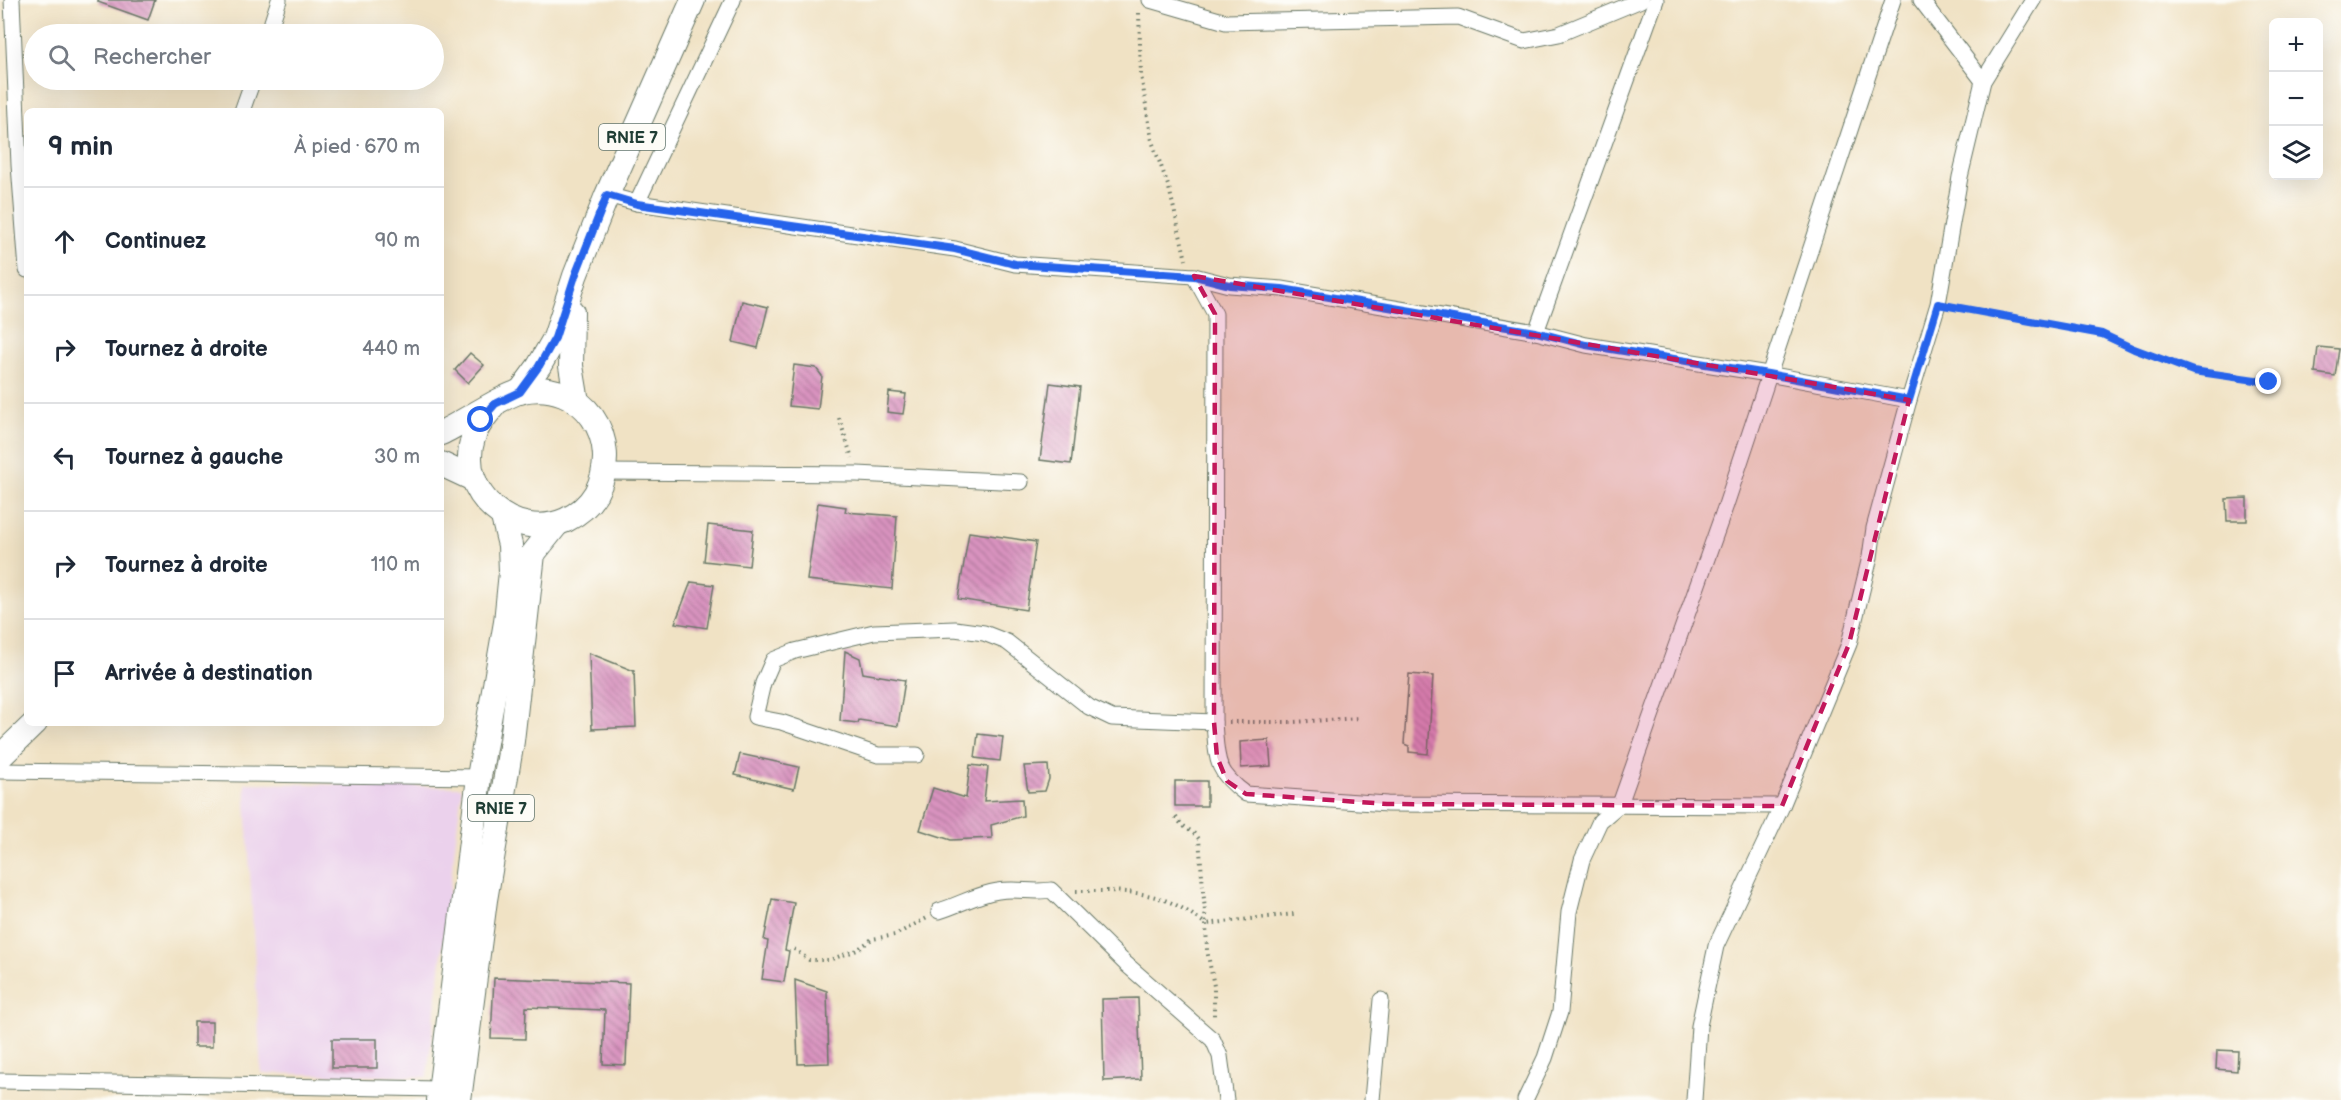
<!DOCTYPE html>
<html lang="fr">
<meta charset="utf-8">
<style>
:root{--surface:#fff;--page:#f6f6f7;--text:#1f2937;--muted:#747a83;--line:#e0e1e3}
body{margin:0;font-family:"Balsamiq Sans",sans-serif;background:var(--page);color:var(--text)}
.controls{position:absolute;right:18px;top:18px;display:grid;overflow:hidden;border-radius:9px;box-shadow:0 6px 24px #0002}
.controls button{width:54px;height:54px;display:grid;place-items:center;padding:0;border:0;border-bottom:2px solid var(--line);background:var(--surface);color:var(--text);font:30px sans-serif}
.stop{position:absolute;width:18px;height:18px;margin:-14px;border:4px solid #2563eb;border-radius:50%;background:#fff}
.stop.end{background:#2563eb;border-color:#fff;box-shadow:0 2px 6px #0008}
.list{margin:0;padding:0;list-style:none}
h2{display:flex;justify-content:space-between;align-items:center;height:78px;margin:0;padding:0 24px;font-size:26px}
h2 small{font-size:20px;font-weight:400;color:var(--muted)}
.list li{display:grid;grid-template-columns:39px 1fr auto;gap:18px;align-items:center;box-sizing:border-box;height:108px;padding:0 24px;border-top:2px solid var(--line)}
.list b{display:block;font-size:22px;white-space:nowrap}
.list em{font-size:20px;font-style:normal;color:var(--muted)}
.icon{flex:none;width:33px;height:33px;fill:none;stroke:currentColor;stroke-width:2;stroke-linecap:round;stroke-linejoin:round}
.map{position:relative;flex:none;width:2341px;height:1100px;overflow:hidden}
.search{position:absolute;background:var(--surface);box-shadow:0 6px 24px #0002;left:24px;top:24px;width:420px;height:66px;display:flex;align-items:center;gap:15px;box-sizing:border-box;padding:0 21px;border-radius:33px;color:var(--muted);font-size:22px}
.panel{position:absolute;background:var(--surface);box-shadow:0 6px 24px #0002;left:24px;top:108px;width:420px;height:618px;border-radius:9px}
.map>svg:first-child{display:block}
.built{fill:#ebd1ec}
.building{fill:url(#building-back-hatch)}
.lines{fill:none;stroke-linecap:round;stroke-linejoin:round}
.street-casing{stroke:#687766;stroke-width:17}
.primary-casing{stroke:#687766;stroke-width:26}
.path{stroke:#687766;stroke-width:4;stroke-dasharray:1.5 4.5;stroke-linecap:butt}
.street{stroke:#fff;stroke-width:15}
.primary{stroke:#fff;stroke-width:24}
.route{stroke:#2563eb;stroke-width:8}
.marked{fill:#c2185b;fill-opacity:0.2;stroke:#c2185b;stroke-width:4.5;stroke-dasharray:12 8;stroke-linejoin:round}
.labels{text-anchor:middle;stroke-width:4.5;stroke-linejoin:round;paint-order:stroke}
.shield{fill:#fdfcf7;stroke:#62766e;stroke-width:1.5}
.shield-label{font-size:16px;font-weight:bold;fill:#1f3d34}
</style>
<div class="map">
<svg width="2341" height="1100" viewBox="0 0 2341 1100">
<defs>
<pattern id="building-back-hatch" width="6" height="6" patternUnits="userSpaceOnUse" patternTransform="scale(1.5)"><rect width="6" height="6" fill="#d993bf"/><path d="M-1 5l2 2M0 0l6 6M5-1l2 2" fill="none" stroke="#af799c"/></pattern>
</defs>
<rect width="100%" height="100%" fill="#fdfcf7"/>
<filter id="ink" filterUnits="userSpaceOnUse"><feTurbulence type="fractalNoise" baseFrequency=".0167" numOctaves="2"/><feDisplacementMap in="SourceGraphic" scale="12" xChannelSelector="R" yChannelSelector="G"/><feConvolveMatrix kernelMatrix="1 2 1 2 8 2 1 2 1" color-interpolation-filters="sRGB"/></filter>
<filter id="wash" filterUnits="userSpaceOnUse"><feTurbulence type="fractalNoise" baseFrequency=".008" numOctaves="4" result="noise"/><feDisplacementMap in="SourceGraphic" scale="24" xChannelSelector="R" yChannelSelector="G"/><feGaussianBlur stdDeviation="1.35" result="paint"/><feColorMatrix in="noise" values="0 0 0 0 0 0 0 0 0 0 0 0 0 0 0 0 0 1.4 0 .05"/><feComposite in="paint" operator="in"/></filter>
<g filter="url(#wash)">
<rect width="100%" height="100%" fill="#f0e2c4"/>
<polygon class="built" points="245,783 462,787 427,1077 261,1073"/>
<g id="blocks">
<g class="building">
<polygon points="98,0 155,0 148,20 98,2"/>
<polygon points="742,301 768,307 758,348 733,342"/>
<polygon points="2318,347 2339,349 2335,376 2315,373"/>
<polygon points="470,353 484,365 468,383 455,370"/>
<polygon points="794,365 816,368 822,376 818,409 789,406"/>
<polygon points="1050,383 1080,387 1071,464 1040,460"/>
<polygon points="889,392 906,394 903,414 887,412"/>
<polygon points="2247,498 2247,521 2227,521 2226,499"/>
<polygon points="818,503 846,507 845,512 897,516 892,589 807,580"/>
<polygon points="708,525 753,530 749,566 704,561"/>
<polygon points="969,532 1036,542 1026,610 958,599"/>
<polygon points="691,582 714,585 707,628 675,623"/>
<polygon points="845,651 860,658 863,673 905,680 898,726 859,720 858,723 840,721"/>
<polygon points="589,653 634,671 636,727 592,729"/>
<polygon points="1409,674 1433,676 1428,754 1409,752 1409,746 1404,744"/>
<polygon points="978,734 1003,737 1000,761 975,758"/>
<polygon points="1269,740 1271,766 1241,768 1240,742"/>
<polygon points="740,754 799,767 794,789 735,775"/>
<polygon points="970,765 988,767 984,801 1022,799 1023,816 991,825 992,838 951,840 920,830 933,788 966,798"/>
<polygon points="1048,765 1049,779 1045,791 1028,792 1024,766"/>
<rect x="1175" y="781" width="32" height="25"/>
<polygon points="772,899 794,903 785,950 789,951 784,982 762,979 768,941 764,940"/>
<polygon points="494,978 629,983 626,1065 603,1064 605,1010 526,1007 525,1039 491,1038"/>
<polygon points="795,980 827,991 829,1063 798,1064"/>
<polygon points="1138,998 1141,1079 1104,1081 1102,999"/>
<rect x="194" y="1022" width="18" height="25"/>
<rect x="332" y="1039" width="45" height="29"/>
<polygon points="2217,1050 2238,1051 2237,1071 2216,1069"/>
</g>
</g>
</g>
<g filter="url(#ink)">
<use href="#blocks" fill-opacity="0" stroke="#687766" stroke-width="1.5"/>
<g class="lines">
<g class="street-casing">
<g id="street">
<polyline points="12,0 19,165 27,270"/>
<polyline points="1150,0 1226,22 1458,17 1524,41 1559,34 1641,0"/>
<polyline points="1921,0 1983,81"/>
<polyline points="268,34 279,0"/>
<polyline points="242,111 253,80"/>
<polyline points="607,195 637,203 955,249 1015,264 1194,276 1229,285 1282,289 1536,332 1586,345 1768,374 1909,400"/>
<polyline points="637,203 733,0"/>
<path d="M 1194,276 L 1215,314 L 1214,722 C 1217,758 1214,771 1246,794 L 1387,804 L 1782,806"/>
<polyline points="1536,332 1656,0"/>
<polyline points="604,472 857,474 1021,482"/>
<polyline points="917,755 878,755 781,722 755,717 763,683 773,660 795,651 874,632 955,629 984,633 1007,642 1089,707 1112,718 1214,722"/>
<polyline points="0,771 479,777"/>
<path d="M 939,911 C 959,905 977,894 998,891 C 1016,888 1034,893 1051,890 L 1126,964 L 1213,1040 L 1220,1056 L 1226,1100"/>
<polyline points="0,1081 440,1089"/>
<polyline points="1372,1100 1381,1000"/>
<polyline points="1525,1100 1545,1058 1560,1012 1569,912 1582,860 1600,821 1620,804 1726,505 1893,0"/>
<polyline points="1694,1100 1699,1026 1716,946 1782,806 1849,644 1870,557 1874,528 1909,400 1938,304 1960,177 1983,81 2033,0"/>
</g>
</g>
<g class="primary-casing">
<g id="primary">
<polyline points="572,312 571,366 577,402"/>
<polyline points="520,392 539,366 555,338 575,276 607,195 693,0"/>
<path d="M 441,433 C 462,423 502,396 522,391 C 583,378 624,440 596,493 C 589,505 578,514 566,520 C 514,543 456,493 473,438 C 477,425 486,415 495,404"/>
<polyline points="441,464 473,479"/>
<polyline points="0,757 35,723"/>
<polyline points="439,1100 479,777 506,622 511,572 510,545 503,517"/>
<polyline points="459,1100 485,900 512,741 533,554 557,524"/>
</g>
</g>
<g class="path">
<polyline points="1139,13 1141,75 1152,141 1169,188 1186,260"/>
<polyline points="1954,307 2102,334 2134,349 2193,371 2269,382"/>
<polyline points="839,418 852,458"/>
<polyline points="1229,722 1294,722 1360,718"/>
<path d="M 1176,817 C 1183,829 1193,830 1199,839 L 1206,924 L 1294,914"/>
<path d="M 1076,891 C 1111,891 1146,889 1178,906 C 1188,911 1197,918 1206,924 L 1207,950 L 1214,986 L 1214,1019"/>
<polyline points="794,949 809,960 829,960 857,950 872,939 895,935 927,918"/>
</g>
<use href="#street" class="street"/>
<use href="#primary" class="primary"/>
</g>
</g>
<g class="lines" filter="url(#ink)">
<polyline class="route" points="481,420 495,404 520,392 539,366 555,338 575,276 607,195 637,204 955,249 1015,264 1194,276 1229,285 1282,289 1536,332 1586,345 1768,374 1909,400 1938,304 2102,334 2134,349 2193,371 2269,382"/>
</g>
<path class="marked" d="M 1194,276 L 1909,400 L 1849,644 L 1782,806 L 1387,804 L 1246,794 L 1227,781 L 1217,757 L 1214,722 L 1215,314 Z"/>
<g class="labels">
<g class="shield">
<rect x="599" y="124" width="66" height="26" rx="4.5"/>
<rect x="468" y="795" width="66" height="26" rx="4.5"/>
</g>
<g class="shield-label">
<text x="632" y="143">RNIE 7</text>
<text x="501" y="814">RNIE 7</text>
</g>
</g>
</svg>
<div class="controls">
<button>+</button>
<button>−</button>
<button><svg class="icon" aria-label="layers" viewBox="0 0 24 24"><path d="M12 4l9 5-9 5-9-5zM3 14l9 5 9-5"/></svg></button>
</div>
<div class="stop" style="left:481px;top:420px"></div>
<div class="stop end" style="left:2269px;top:382px"></div>
<div class="search"><svg class="icon" aria-label="search" viewBox="0 0 24 24"><circle cx="10" cy="10" r="6"/><path d="M15 15l6 6"/></svg>Rechercher</div>
<section class="panel">
<h2>9 min<small>À pied · 670 m</small></h2>
<ul class="list">
<li><svg class="icon" aria-label="ahead" viewBox="0 0 24 24"><path d="M12 20V5M6 11l6-6 6 6"/></svg><div><b>Continuez</b></div><em>90 m</em></li>
<li><svg class="icon" aria-label="right" viewBox="0 0 24 24"><path d="M7 20v-9h11M14 6l5 5-5 5"/></svg><div><b>Tournez à droite</b></div><em>440 m</em></li>
<li><svg class="icon" aria-label="left" viewBox="0 0 24 24"><path d="M17 20v-9H6M10 6l-5 5 5 5"/></svg><div><b>Tournez à gauche</b></div><em>30 m</em></li>
<li><svg class="icon" aria-label="right" viewBox="0 0 24 24"><path d="M7 20v-9h11M14 6l5 5-5 5"/></svg><div><b>Tournez à droite</b></div><em>110 m</em></li>
<li><svg class="icon" aria-label="arrive" viewBox="0 0 24 24"><path d="M6 21V4h12l-3 4 3 4H6"/></svg><div><b>Arrivée à destination</b></div></li>
</ul>
</section>
</div>
